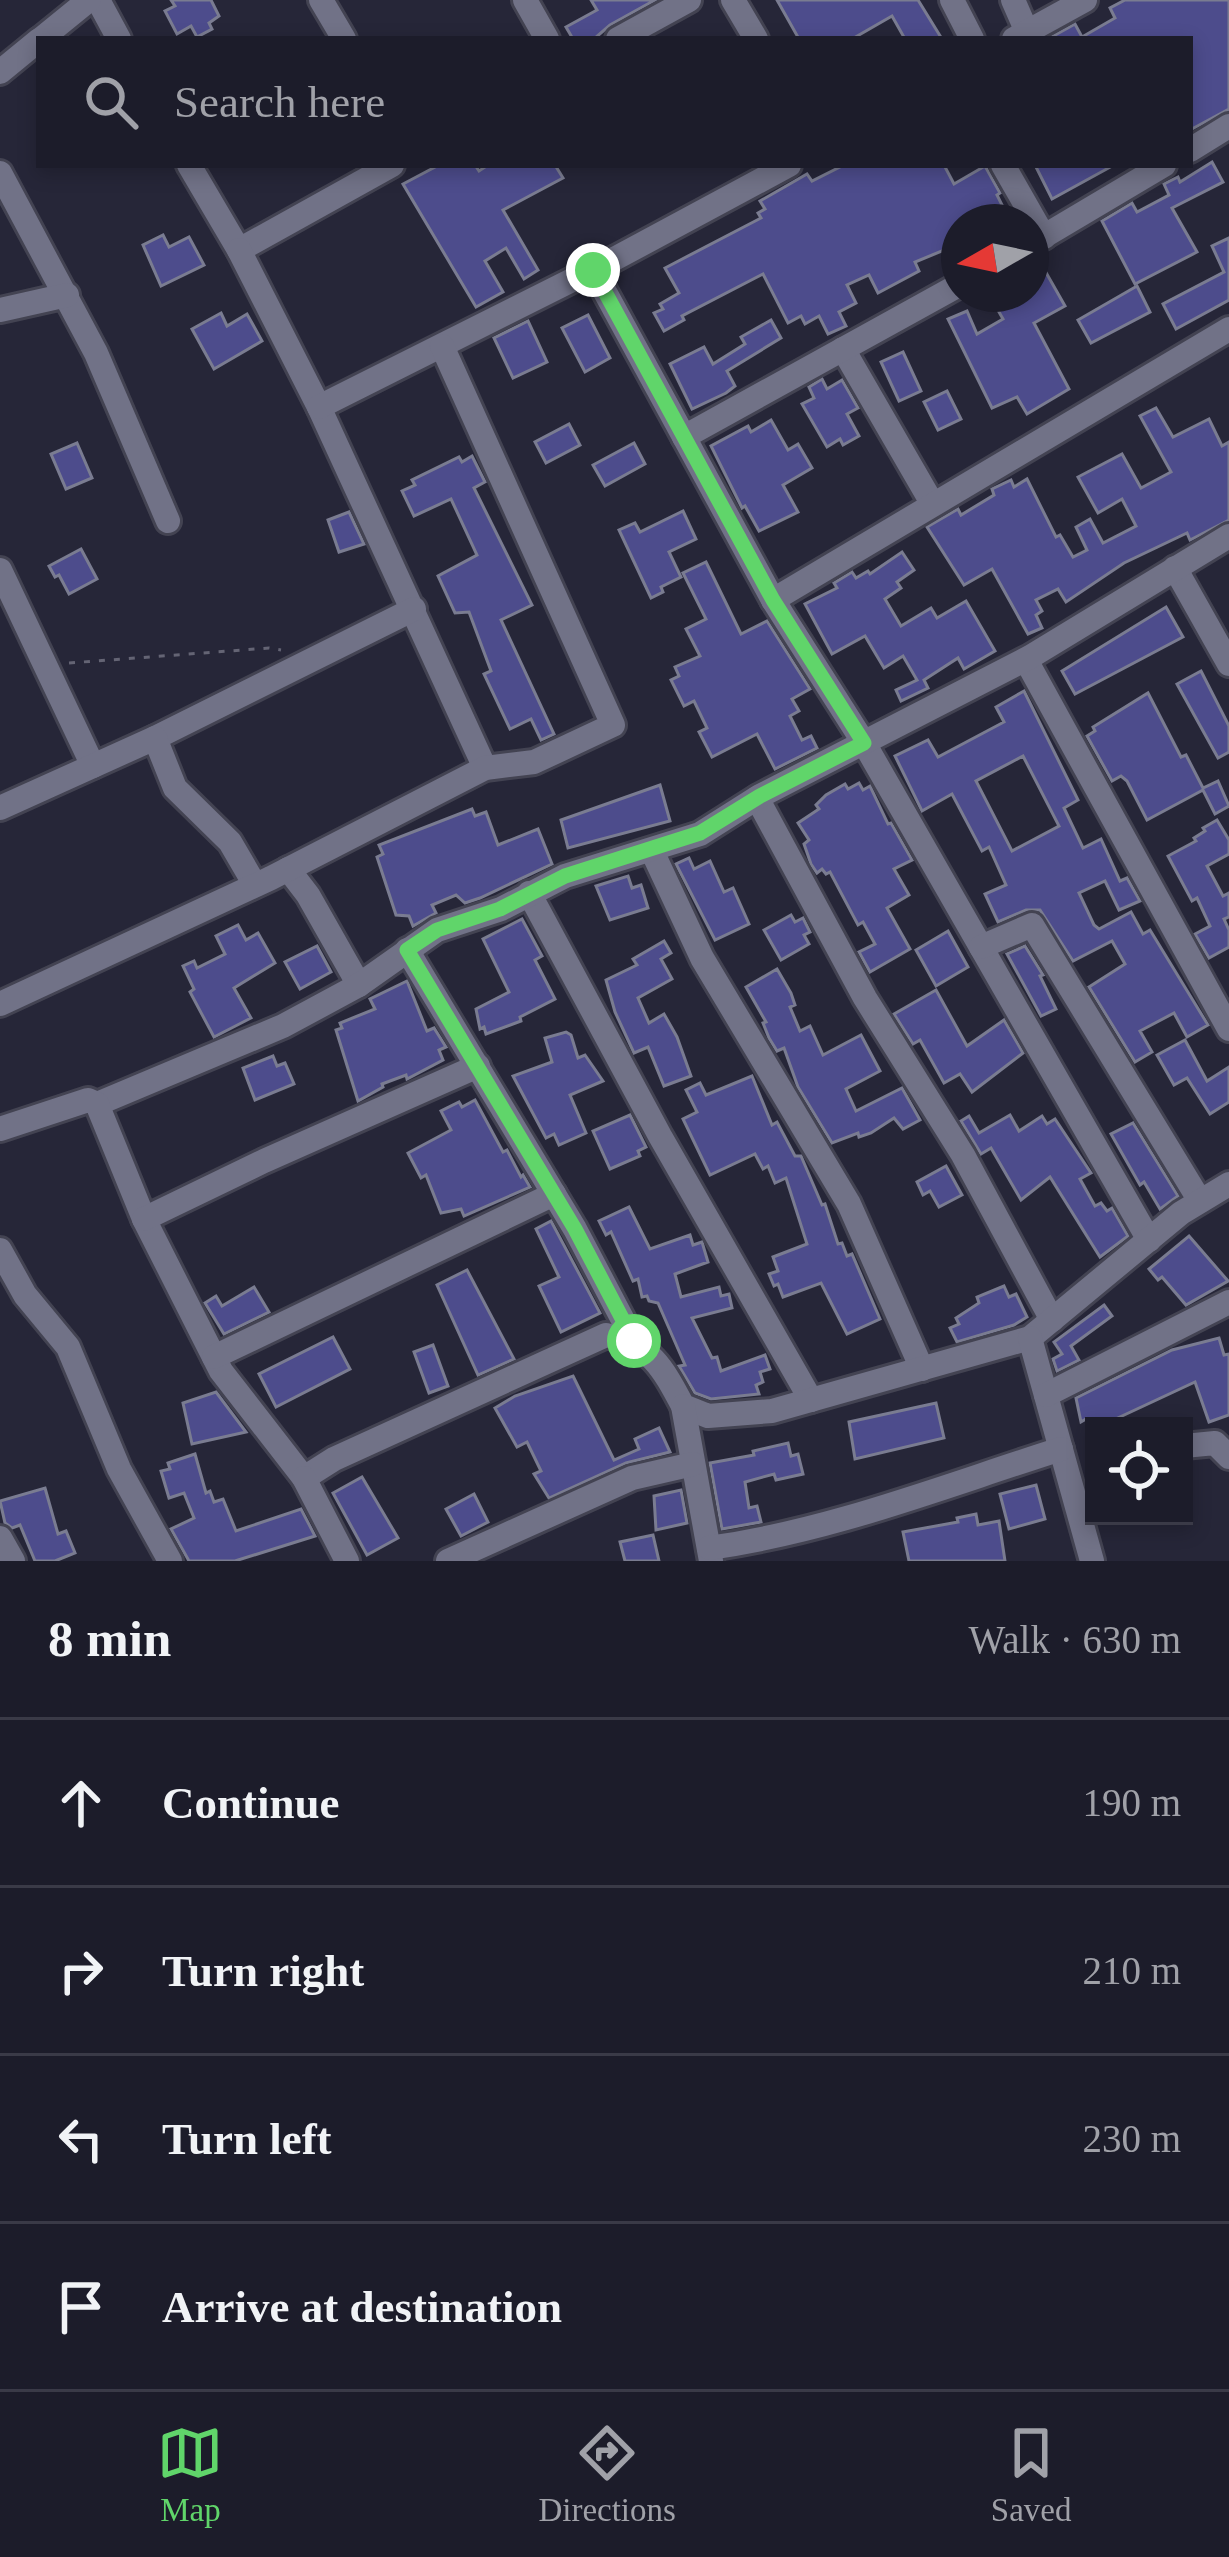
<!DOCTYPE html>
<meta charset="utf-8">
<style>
:root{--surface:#1c1c2a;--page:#252532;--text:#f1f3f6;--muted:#a0a1a8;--line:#3a3a47;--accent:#60d56a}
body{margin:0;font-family:"Times New Roman",serif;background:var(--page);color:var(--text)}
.controls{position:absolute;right:36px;bottom:36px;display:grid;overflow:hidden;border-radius:0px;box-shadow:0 6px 18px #0003}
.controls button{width:108px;height:108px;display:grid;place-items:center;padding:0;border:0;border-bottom:3px solid var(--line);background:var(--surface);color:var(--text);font:60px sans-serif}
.compass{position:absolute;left:941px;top:204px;width:108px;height:108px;border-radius:50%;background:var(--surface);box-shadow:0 6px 18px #0003;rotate:261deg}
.stop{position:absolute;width:36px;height:36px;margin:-27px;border:9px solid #60d56a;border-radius:50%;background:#fff}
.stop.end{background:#60d56a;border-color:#fff;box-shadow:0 3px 12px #0008}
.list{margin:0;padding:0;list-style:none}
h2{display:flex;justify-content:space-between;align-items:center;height:156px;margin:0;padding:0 48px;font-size:51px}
h2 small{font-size:39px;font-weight:400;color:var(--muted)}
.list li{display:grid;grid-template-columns:78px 1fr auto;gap:36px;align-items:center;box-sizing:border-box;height:168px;padding:0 48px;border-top:3px solid var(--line)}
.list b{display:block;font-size:45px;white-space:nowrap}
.list em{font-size:39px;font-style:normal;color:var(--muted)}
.icon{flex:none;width:66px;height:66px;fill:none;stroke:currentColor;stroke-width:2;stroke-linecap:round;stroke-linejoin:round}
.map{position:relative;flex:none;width:1229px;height:1561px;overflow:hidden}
.search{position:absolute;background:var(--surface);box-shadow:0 6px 18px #0003;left:36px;right:36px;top:36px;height:132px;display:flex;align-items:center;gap:30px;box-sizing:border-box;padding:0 42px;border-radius:0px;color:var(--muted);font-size:45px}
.sheet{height:828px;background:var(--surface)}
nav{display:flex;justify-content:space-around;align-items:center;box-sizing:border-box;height:168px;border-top:3px solid var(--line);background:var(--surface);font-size:33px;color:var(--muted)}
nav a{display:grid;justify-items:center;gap:6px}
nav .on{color:var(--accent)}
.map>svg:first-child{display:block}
.building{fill:#4d4c8c;stroke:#7a7c91;stroke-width:3;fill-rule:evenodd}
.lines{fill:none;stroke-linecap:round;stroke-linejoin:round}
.minor-casing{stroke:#434352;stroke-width:30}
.path{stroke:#646474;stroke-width:3;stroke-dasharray:6 9;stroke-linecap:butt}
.minor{stroke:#717287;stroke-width:24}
.route{stroke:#60d56a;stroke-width:15}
</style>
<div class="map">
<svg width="1229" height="1561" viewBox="0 0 1229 1561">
<rect width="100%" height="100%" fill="#262638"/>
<g class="building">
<polygon points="171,0 211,0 219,16 209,23 212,29 197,37 191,26 177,34 165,11 175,6"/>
<polygon points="591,0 655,0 610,25 594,39 573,39 566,27 597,10"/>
<polygon points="777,0 918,0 942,39 905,39 892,16 852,39 799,39"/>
<polygon points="1125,0 1229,0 1229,109 1190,130 1190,39 1048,39 1075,24 1082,37 1115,18 1110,8"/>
<polygon points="1212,162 1223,182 1172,208 1197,252 1135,284 1102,221 1132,203 1137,212 1169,195 1164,184 1178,177 1180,182"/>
<polygon points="439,165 475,165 479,171 488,165 555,165 563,178 503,210 538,270 524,279 506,248 485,261 503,292 476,307 403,184"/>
<polygon points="844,165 944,165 954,184 985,166 1000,193 997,195 1002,205 994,210 1001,222 959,222 959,244 915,262 919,271 878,293 869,275 847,285 856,303 839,312 846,326 828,334 819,316 805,324 801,316 788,323 763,274 682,316 684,320 664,331 654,313 663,309 660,304 679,293 665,268 761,218 758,213 765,209 760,201 781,189 807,174 812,181"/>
<polygon points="1035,165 1114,165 1052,199"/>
<polygon points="163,235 169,247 189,237 204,265 161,286 143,245"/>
<polygon points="1229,238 1229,300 1176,329 1163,304 1224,272 1212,246"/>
<polygon points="1044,269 1065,306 1034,323 1069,389 1027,414 1017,397 992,408 948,319 967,311 977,334 1003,319 991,298 999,294 1031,294 1031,276"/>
<polygon points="1137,286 1150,312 1091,343 1078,320"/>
<polygon points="221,313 227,326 247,314 262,341 214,369 192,329"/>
<polygon points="588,315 610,358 585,372 562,328"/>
<polygon points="771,320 781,338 727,371 735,386 726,393 692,409 670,364 704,347 713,364 745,344 741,337"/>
<polygon points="528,321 547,362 513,378 494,338"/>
<polygon points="903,352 921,391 899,401 881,362"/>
<polygon points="822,379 827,389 842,380 858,408 847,414 859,436 843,445 840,439 827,447 802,404 814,398 809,387"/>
<polygon points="947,391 961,419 938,430 924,402"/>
<polygon points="1156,408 1173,437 1209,419 1222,446 1229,442 1229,520 1190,540 1187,533 1124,563 1066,602 1058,589 1036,600 1042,611 1036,615 1042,628 1028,634 992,569 964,585 927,527 958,509 961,515 994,495 992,489 1011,480 1014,487 1027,479 1056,537 1060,535 1073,557 1087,550 1076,527 1090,519 1103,543 1136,526 1122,499 1098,513 1078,477 1122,454 1141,488 1171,472 1140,416"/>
<polygon points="771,420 788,450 798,444 812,468 783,485 798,512 759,531 745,506 742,508 711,446 748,426 751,432"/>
<polygon points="569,424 580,445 546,463 535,442"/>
<polygon points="77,443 92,478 66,489 51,454"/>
<polygon points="634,443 645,464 605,486 593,465"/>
<polygon points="472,456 485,482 474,488 532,605 501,620 554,734 541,740 531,719 510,729 484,674 491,671 469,612 455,613 438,576 477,555 451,499 414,516 402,491 415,485 412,480 459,457 462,462"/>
<polygon points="683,511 696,539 669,552 681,577 661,587 663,592 651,598 619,530 635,523 640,532"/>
<polygon points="349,512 364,544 339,552 328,520"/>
<polygon points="81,549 97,579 69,594 59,575 55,577 49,566"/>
<polygon points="902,552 914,570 897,582 901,588 885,599 901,626 931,608 937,618 966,601 995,651 964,669 958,658 924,680 928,688 901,701 896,690 917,680 903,656 884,668 865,636 832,654 805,604 837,588 834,583 852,572 856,578 868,571 870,574"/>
<polygon points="706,562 741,634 767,621 810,689 792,699 799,711 790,716 802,740 811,736 817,748 775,769 757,734 712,757 699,732 707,728 694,701 684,706 671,680 679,676 675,667 700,656 686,629 706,619 683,573"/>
<polygon points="1166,607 1183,637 1075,694 1062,671"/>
<polygon points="1201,671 1229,726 1229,752 1218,758 1177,684"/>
<path d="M 1024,691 L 1078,800 L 1064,808 L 1083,848 L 1101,839 L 1120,881 L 1127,878 L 1140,901 L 1119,910 L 1105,881 L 1079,893 L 1094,925 L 1099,929 L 1131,912 L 1143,934 L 1150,930 L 1208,1025 L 1187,1037 L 1174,1013 L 1140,1031 L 1152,1052 L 1135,1062 L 1089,987 L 1125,964 L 1112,941 L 1073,961 L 1040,910 L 1026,910 L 998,922 L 985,894 L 1006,885 L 989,847 L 982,851 L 952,794 L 922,811 L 895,756 L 928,740 L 938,757 L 1004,722 L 996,707 ZM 1023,756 L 1059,826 L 1012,851 L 976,781 Z"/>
<polygon points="1148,693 1181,757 1186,755 1203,788 1218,781 1229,806 1215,814 1203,790 1147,820 1127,781 1121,776 1112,781 1087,736 1095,731 1093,727"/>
<polygon points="859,783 863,790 870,786 888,824 891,823 912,860 894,869 909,895 887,908 910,949 870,972 859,952 875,944 863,922 858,925 830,872 826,874 822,869 817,873 811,864 804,844 809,840 798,823 819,809 816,805 826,795 845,784 848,789"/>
<polygon points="660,785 670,821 568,848 561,820"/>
<polygon points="472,809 475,816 486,812 498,845 538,829 552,864 480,898 465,903 456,895 432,905 436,913 413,926 409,916 396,915 377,857 383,854 379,845"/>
<polygon points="1217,820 1229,840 1229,854 1207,866 1223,896 1229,893 1229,917 1224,919 1229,930 1229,947 1209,958 1195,934 1210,926 1197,898 1192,901 1168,856 1196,841 1194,838 1205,831 1203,828"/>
<polygon points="689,858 694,869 710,861 724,892 733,888 749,924 715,940 676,864"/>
<polygon points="628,876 632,888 641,885 648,908 610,920 596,886"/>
<polygon points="791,915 795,922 803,918 810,932 804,935 809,944 781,960 764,930"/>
<polygon points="522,919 542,956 535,960 555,999 520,1017 521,1021 486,1034 484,1027 480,1029 476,1009 509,992 483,939"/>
<polygon points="238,925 246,940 258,933 275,963 234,988 251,1018 214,1037 190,992 194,989 183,966 194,961 197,968 225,954 216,936"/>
<polygon points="948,931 968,967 936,986 916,950"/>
<polygon points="664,941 671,953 661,959 672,979 638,998 649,1023 664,1014 677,1037 691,1076 664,1086 648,1047 634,1053 615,1012 606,980 637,965 633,959"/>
<polygon points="317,946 331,972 300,989 285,962"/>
<polygon points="1025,946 1043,975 1040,976 1056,1009 1041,1016 1007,954"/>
<polygon points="777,969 791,993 795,1005 790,1007 800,1031 810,1026 823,1055 861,1035 880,1071 846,1089 856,1111 902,1088 920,1120 903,1129 894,1118 871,1133 859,1137 858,1133 832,1143 798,1087 784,1048 777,1051 769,1038 763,1023 766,1022 746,987"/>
<polygon points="407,981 427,1031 434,1028 446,1047 439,1050 443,1060 407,1079 406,1075 382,1084 383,1087 358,1101 336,1030 342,1028 340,1023 375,1009 370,999"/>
<polygon points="936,990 967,1046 1004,1020 1023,1053 972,1092 960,1074 944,1083 920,1040 913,1044 894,1014"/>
<polygon points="566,1032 571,1035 578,1058 585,1055 603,1081 570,1095 586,1133 559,1145 554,1134 546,1138 513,1076 552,1062 545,1038"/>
<polygon points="1185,1040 1207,1081 1229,1067 1229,1102 1210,1114 1187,1078 1174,1085 1157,1055"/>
<polygon points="273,1056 277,1066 285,1063 294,1084 255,1100 243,1068"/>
<polygon points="752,1076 772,1125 777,1122 795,1156 801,1156 822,1205 825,1204 838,1244 842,1243 847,1256 852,1254 880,1319 847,1334 821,1283 783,1297 778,1284 774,1286 769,1274 778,1271 773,1257 807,1244 786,1178 775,1183 768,1166 763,1169 755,1154 710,1175 683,1119 697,1112 686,1090 700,1083 706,1095"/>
<polygon points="475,1100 503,1152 507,1150 521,1177 523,1175 530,1187 464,1216 461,1209 441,1213 426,1175 421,1178 408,1153 451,1130 441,1111 459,1102 462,1107"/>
<polygon points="630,1115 646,1147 638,1151 640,1156 610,1169 593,1131"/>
<polygon points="1010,1115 1019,1131 1042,1116 1047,1124 1055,1119 1091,1173 1080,1179 1095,1206 1101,1203 1107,1211 1112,1208 1128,1236 1100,1257 1050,1177 1021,1200 991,1148 981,1154 961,1121 969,1116 979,1133"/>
<polygon points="1133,1123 1178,1196 1160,1209 1144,1182 1140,1185 1111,1134"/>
<polygon points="946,1166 962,1195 939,1207 930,1191 923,1195 917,1182"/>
<polygon points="629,1207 650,1249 690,1235 693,1245 702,1242 708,1262 675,1274 681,1297 719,1287 721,1296 729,1294 732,1308 692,1318 712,1358 717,1357 721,1371 765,1355 770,1369 760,1372 763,1382 756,1385 759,1394 711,1399 695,1393 679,1366 685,1365 658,1303 649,1301 647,1296 642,1297 638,1279 633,1281 611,1232 606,1235 599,1221"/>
<polygon points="551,1221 600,1313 561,1332 539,1286 559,1277 536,1229"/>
<polygon points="1189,1236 1228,1281 1186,1305 1162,1277 1158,1280 1149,1269"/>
<polygon points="467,1270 514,1359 478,1375 437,1285"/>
<polygon points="1004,1286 1009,1297 1016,1294 1027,1317 1014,1325 957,1342 950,1328 959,1324 956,1318 979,1303 977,1297"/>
<polygon points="254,1287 269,1312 224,1334 205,1303 216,1296 222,1306"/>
<polygon points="1104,1305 1112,1316 1071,1346 1079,1360 1057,1371 1053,1359 1062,1354 1054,1342"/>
<polygon points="333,1337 350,1369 276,1407 259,1374"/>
<polygon points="1219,1338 1224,1355 1229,1354 1229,1415 1209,1422 1195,1382 1094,1429 1090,1429 1086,1419 1081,1422 1076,1398 1172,1350"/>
<polygon points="433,1345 448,1386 429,1393 414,1352"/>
<polygon points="573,1376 614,1460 639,1449 635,1439 659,1428 670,1452 626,1463 549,1498 534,1474 541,1471 527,1442 517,1447 495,1408 515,1396"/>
<polygon points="216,1392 246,1432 192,1444 183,1403"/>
<polygon points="936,1403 944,1438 855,1459 849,1422"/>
<polygon points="788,1443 791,1456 798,1454 803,1474 776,1480 774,1474 745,1482 749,1508 757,1506 761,1522 722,1529 710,1463 754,1455 753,1451"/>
<polygon points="195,1454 206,1493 210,1491 214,1502 223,1499 236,1531 301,1509 315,1536 235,1561 189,1561 171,1529 194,1518 184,1493 169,1498 161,1471 170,1469 168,1463"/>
<polygon points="362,1477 398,1538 367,1555 333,1493"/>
<polygon points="1036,1485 1045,1519 1009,1529 1000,1494"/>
<polygon points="45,1488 58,1534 66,1531 75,1553 55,1561 35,1561 20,1525 12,1528 5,1523 0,1501"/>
<polygon points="681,1490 687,1523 656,1530 654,1496"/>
<polygon points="474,1494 488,1522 461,1536 446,1509"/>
<polygon points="976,1514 978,1525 999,1521 1005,1561 909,1561 903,1532 958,1522 957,1518"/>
<polygon points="653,1535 659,1561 625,1561 620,1542"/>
</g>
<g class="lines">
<g class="minor-casing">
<g id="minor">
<polyline points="98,0 119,39"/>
<polyline points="321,0 344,39"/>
<polyline points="525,0 547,39"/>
<polyline points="733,0 756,39"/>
<polyline points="952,0 972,39"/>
<polyline points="1013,0 1027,32"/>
<polyline points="41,39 89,0"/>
<polyline points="618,39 689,0"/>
<polyline points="1014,39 1085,0"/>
<polyline points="0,72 39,40"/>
<polyline points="1190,150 1229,126"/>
<polyline points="189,165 239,250 392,165"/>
<polyline points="1003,165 1044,237"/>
<polyline points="0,173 96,353 168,521"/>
<polyline points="1031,244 1164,165"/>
<polyline points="239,250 319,407 485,768"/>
<polyline points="593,270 773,600 864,743 1149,1240"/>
<polyline points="0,310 67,295"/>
<polyline points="843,349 932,503"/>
<polyline points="319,407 616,258 789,165"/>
<polyline points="684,437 959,285"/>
<polyline points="1175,568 1229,664"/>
<polyline points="0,570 93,766"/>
<polyline points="773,600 1229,329"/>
<polyline points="1026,660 1229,1029"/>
<polyline points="155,738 414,609"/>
<polyline points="757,798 865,998 963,1155 1052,1320"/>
<polyline points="0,808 155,738 175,788 230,842 255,885"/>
<polyline points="652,851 702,958 849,1204 922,1369"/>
<polyline points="288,869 308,895 359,985"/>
<polyline points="529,893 660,1136 811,1400"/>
<polyline points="981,947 1032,925 1200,1201"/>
<polyline points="407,950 575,1229 634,1341"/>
<polyline points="0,1004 271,878 485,768 534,762 613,725 442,346"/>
<polyline points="97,1104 283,1026 359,985 437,930 501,909 565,876 700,834 760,796 1030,657 1229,536"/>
<path d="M 0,1129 L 88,1100 L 97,1104 L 144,1219 L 221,1371 L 304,1478 L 334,1459 L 606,1335 C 650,1344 663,1368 683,1406 L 708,1416 L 772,1411 L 1030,1338 L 1181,1213 L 1229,1184"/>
<polyline points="144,1219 264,1161 478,1066"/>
<polyline points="0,1250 25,1295 68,1347 119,1469 170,1561"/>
<polyline points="1030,1338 1092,1561"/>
<polyline points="214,1357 554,1194"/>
<polyline points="1046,1395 1229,1302"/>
<polyline points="683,1406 711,1561"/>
<polyline points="1184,1446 1215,1443 1229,1457"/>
<polyline points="304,1478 347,1561"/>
<polyline points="0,1538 13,1561"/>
<path d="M 709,1548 C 831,1531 944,1486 1061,1449"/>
<polyline points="448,1561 632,1478 693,1464"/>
</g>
</g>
<polyline class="path" points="69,663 269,648 281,650"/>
<use href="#minor" class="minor"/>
</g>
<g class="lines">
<polyline class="route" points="593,270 773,600 864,743 760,796 700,833 565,876 500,909 437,930 407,950 575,1229 634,1341"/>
</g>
</svg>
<div class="controls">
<button><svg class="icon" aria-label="locate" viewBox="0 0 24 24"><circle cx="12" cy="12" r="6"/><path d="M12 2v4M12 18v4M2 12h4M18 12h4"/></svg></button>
</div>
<svg class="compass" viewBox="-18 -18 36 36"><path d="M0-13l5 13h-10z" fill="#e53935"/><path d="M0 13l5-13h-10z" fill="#a0a1a8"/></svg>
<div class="stop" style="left:634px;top:1341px"></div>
<div class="stop end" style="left:593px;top:270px"></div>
<div class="search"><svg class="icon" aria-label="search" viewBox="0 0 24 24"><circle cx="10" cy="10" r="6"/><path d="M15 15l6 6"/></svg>Search here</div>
</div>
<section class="sheet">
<h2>8 min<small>Walk · 630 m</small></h2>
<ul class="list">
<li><svg class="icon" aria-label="ahead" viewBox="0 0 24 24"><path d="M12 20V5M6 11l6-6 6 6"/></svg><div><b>Continue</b></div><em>190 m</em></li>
<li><svg class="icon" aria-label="right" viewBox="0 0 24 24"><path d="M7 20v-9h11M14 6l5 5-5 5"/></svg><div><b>Turn right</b></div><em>210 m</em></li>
<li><svg class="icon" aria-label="left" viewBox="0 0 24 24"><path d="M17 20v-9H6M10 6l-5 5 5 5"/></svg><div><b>Turn left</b></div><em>230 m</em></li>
<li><svg class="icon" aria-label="arrive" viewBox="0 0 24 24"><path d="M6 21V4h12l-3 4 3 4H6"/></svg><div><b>Arrive at destination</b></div></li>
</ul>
</section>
<nav>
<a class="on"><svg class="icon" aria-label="map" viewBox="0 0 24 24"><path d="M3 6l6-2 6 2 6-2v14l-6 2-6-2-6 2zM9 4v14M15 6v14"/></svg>Map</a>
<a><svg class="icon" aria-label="directions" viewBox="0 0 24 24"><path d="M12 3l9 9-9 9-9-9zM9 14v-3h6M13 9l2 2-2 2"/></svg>Directions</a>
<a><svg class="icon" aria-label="saved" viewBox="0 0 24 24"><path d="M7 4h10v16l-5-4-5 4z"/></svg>Saved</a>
</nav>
